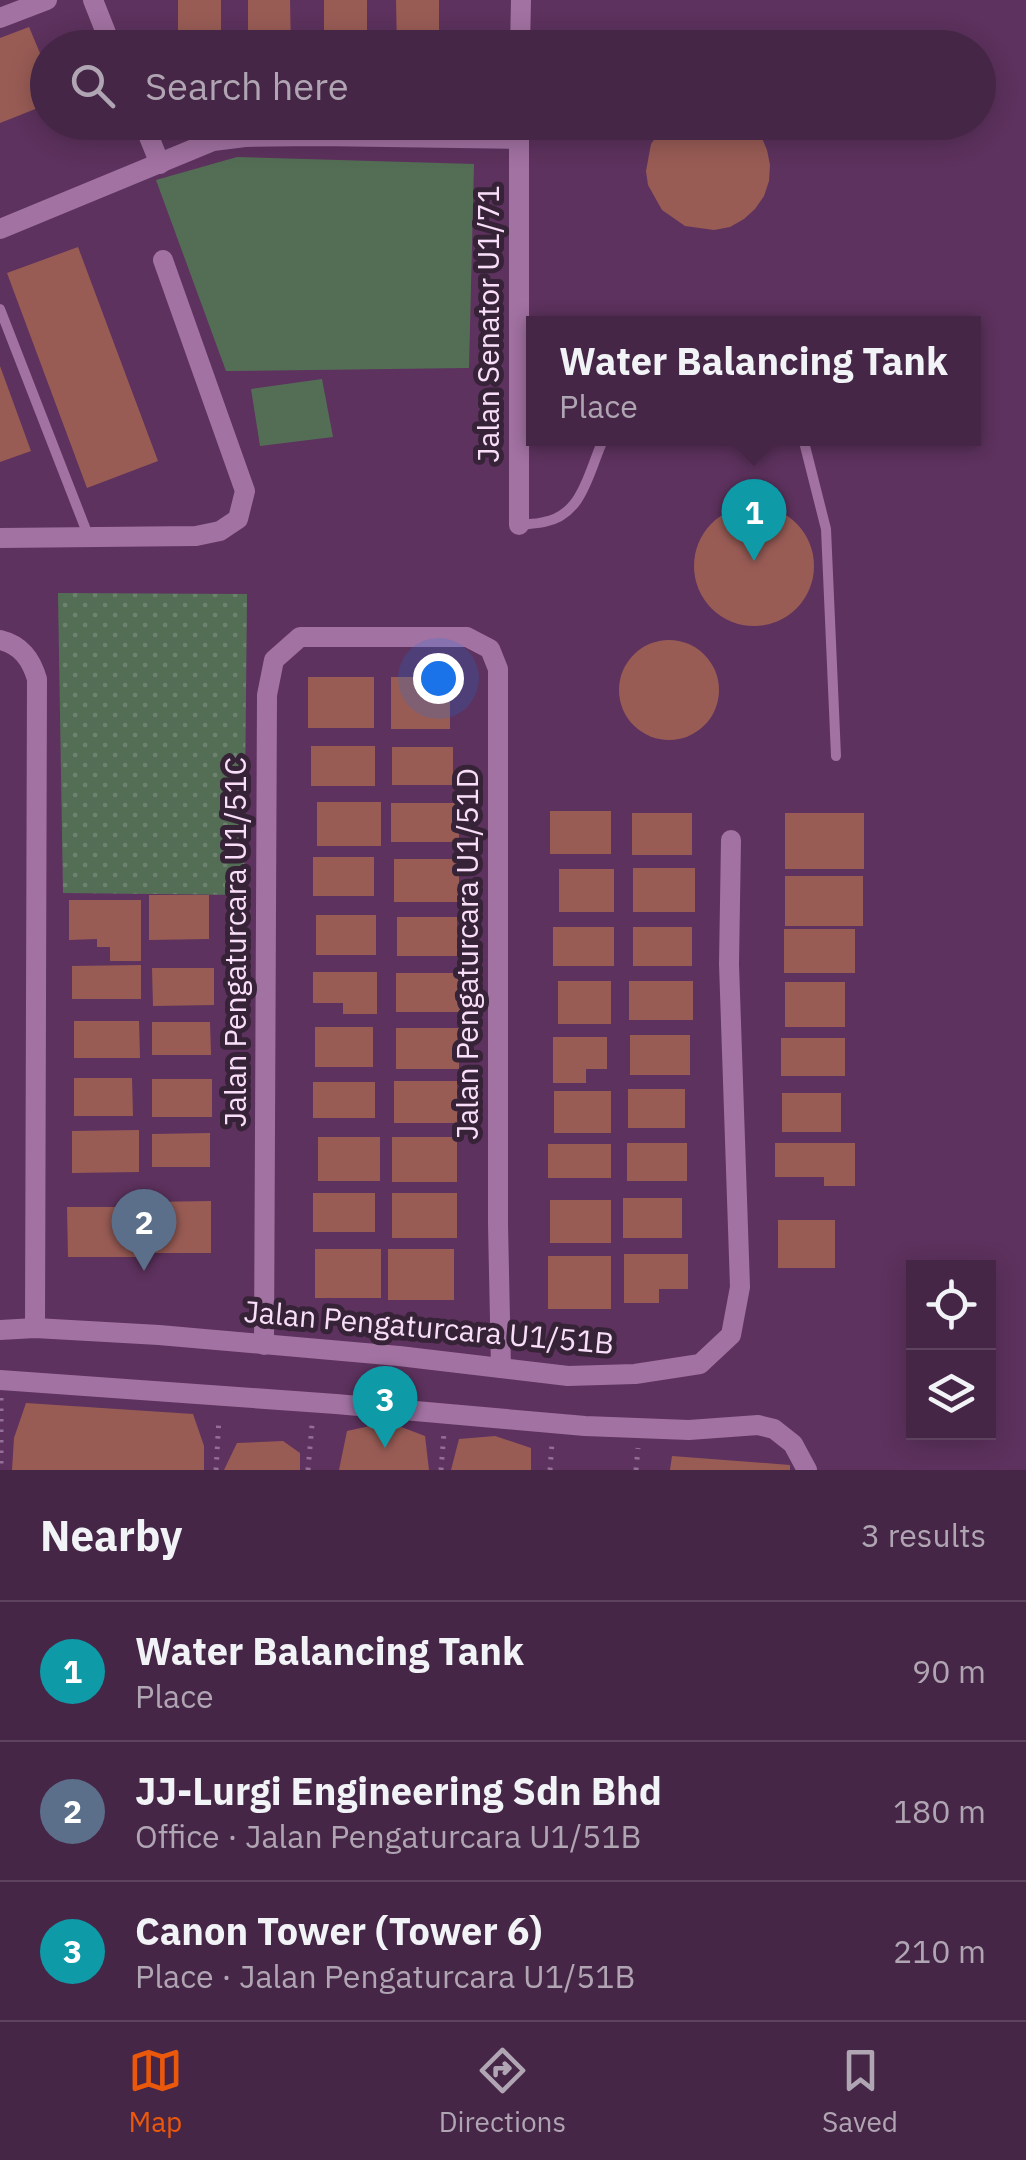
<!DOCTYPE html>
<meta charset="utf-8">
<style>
:root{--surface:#462646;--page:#503251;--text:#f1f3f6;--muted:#b0a5b3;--line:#5e435f;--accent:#ea580c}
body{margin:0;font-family:"IBM Plex Sans",sans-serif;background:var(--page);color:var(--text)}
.controls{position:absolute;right:30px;bottom:30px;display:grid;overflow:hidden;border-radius:0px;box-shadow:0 5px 25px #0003}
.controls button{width:90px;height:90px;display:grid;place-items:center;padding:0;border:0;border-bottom:2px solid var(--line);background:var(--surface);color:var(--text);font:50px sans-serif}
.you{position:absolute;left:438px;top:678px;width:35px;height:35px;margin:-25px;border:8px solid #fff;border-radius:50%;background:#1a73e8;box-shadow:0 0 0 15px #1a73e833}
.badge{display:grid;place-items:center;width:65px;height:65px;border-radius:50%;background:var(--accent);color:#fff;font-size:32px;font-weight:700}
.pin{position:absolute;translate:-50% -82px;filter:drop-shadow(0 2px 5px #0008)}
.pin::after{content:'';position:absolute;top:52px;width:35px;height:30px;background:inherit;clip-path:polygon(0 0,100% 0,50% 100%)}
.popup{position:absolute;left:526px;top:316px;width:455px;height:130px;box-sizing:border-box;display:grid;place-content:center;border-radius:0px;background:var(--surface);filter:drop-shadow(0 2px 8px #0005);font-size:32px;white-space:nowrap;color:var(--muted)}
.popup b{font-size:38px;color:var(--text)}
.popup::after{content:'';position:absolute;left:50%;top:100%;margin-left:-20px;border:20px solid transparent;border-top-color:var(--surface)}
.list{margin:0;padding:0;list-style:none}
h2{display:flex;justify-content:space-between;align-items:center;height:130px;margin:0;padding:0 40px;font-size:42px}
h2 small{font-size:32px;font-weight:400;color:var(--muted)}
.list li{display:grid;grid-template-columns:65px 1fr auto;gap:30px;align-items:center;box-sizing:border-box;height:140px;padding:0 40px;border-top:2px solid var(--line)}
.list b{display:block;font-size:38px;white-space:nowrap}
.list p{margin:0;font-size:32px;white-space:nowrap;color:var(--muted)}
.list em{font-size:32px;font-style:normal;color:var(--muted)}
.icon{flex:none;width:55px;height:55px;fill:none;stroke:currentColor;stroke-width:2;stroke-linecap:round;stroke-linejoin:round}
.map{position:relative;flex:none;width:1026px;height:1470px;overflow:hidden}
.search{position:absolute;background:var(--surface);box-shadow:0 5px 25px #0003;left:30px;right:30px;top:30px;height:110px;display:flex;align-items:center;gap:25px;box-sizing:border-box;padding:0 35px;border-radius:55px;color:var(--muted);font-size:38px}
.sheet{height:550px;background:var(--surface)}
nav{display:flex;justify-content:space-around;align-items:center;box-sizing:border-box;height:140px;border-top:2px solid var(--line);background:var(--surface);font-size:28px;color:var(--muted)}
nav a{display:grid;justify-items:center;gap:5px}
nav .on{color:var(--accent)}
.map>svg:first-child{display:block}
.grass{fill:#546e56}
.park{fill:url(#park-dots)}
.building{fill:#995c55}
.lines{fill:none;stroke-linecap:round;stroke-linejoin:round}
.path{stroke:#946f95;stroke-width:5;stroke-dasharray:2.5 8;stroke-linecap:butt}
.lane{stroke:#a272a2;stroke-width:10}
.street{stroke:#a272a2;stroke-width:20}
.labels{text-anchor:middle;stroke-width:10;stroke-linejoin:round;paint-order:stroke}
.street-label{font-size:30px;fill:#f8def8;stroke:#372337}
</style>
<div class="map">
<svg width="1026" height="1470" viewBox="0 0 1026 1470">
<defs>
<pattern id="park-dots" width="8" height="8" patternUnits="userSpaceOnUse" patternTransform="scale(2.5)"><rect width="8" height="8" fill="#546e56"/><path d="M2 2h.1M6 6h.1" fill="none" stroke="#6d826f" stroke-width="1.8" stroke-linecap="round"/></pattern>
</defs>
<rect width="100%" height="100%" fill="#5d325e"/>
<g class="grass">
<polygon points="237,157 474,164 469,368 226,371 156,180"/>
<polygon points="322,379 333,437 260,446 251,389"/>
</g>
<polygon class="park" points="58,593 247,594 244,895 63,893"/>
<g class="building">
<rect x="178" y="0" width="43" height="48"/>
<polygon points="248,0 290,0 291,48 248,48"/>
<rect x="324" y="0" width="43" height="48"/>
<polygon points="396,0 439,0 439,48 397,48"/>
<polygon points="29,27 48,72 48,104 0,123 0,38"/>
<polygon points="667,122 749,122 751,124 761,136 767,150 770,165 769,181 764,196 755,209 744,219 730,227 714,230 685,226 662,210 648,185 646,171 651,144"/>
<polygon points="78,247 158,461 87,488 7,273"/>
<polygon points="0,366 31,451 0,462"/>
<circle cx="754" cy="566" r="60"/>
<circle cx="669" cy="690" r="50"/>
<rect x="308" y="677" width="66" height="51"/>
<rect x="391" y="677" width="59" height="52"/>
<rect x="311" y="746" width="64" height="40"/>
<rect x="392" y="747" width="61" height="38"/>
<rect x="317" y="802" width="64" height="44"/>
<rect x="391" y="803" width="68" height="39"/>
<rect x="550" y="811" width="61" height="43"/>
<rect x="632" y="813" width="60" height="42"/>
<rect x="785" y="813" width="79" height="56"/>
<rect x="313" y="857" width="61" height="39"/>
<rect x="394" y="859" width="65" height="43"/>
<rect x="633" y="868" width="62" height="44"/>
<rect x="559" y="869" width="55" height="43"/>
<rect x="785" y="876" width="78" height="50"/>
<polygon points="149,895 209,895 209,939 149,940"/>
<polygon points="69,900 141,900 141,961 110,961 110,947 97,947 97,939 69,940"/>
<rect x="316" y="915" width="60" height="40"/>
<rect x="397" y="917" width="60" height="39"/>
<rect x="553" y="927" width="61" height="39"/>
<rect x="633" y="927" width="59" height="39"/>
<rect x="784" y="929" width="71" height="44"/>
<polygon points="141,965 141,999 72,999 72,966"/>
<polygon points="152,968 214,968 214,1005 153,1006"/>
<polygon points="313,972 377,972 377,1014 343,1014 343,1003 313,1003"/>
<rect x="396" y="973" width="64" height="39"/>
<rect x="558" y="981" width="53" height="43"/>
<rect x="629" y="981" width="64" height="39"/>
<rect x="785" y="982" width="60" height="45"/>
<polygon points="74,1021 139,1021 140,1058 74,1058"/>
<polygon points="152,1022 210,1022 211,1055 152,1055"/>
<rect x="315" y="1027" width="58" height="40"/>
<rect x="396" y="1028" width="63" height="41"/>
<rect x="630" y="1035" width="60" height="40"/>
<polygon points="553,1037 607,1037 607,1069 586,1069 586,1083 553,1083"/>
<rect x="781" y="1038" width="64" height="38"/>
<polygon points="74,1078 132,1078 133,1116 74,1116"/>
<rect x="152" y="1079" width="60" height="38"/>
<rect x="394" y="1081" width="63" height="42"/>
<rect x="313" y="1082" width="62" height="36"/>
<rect x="628" y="1089" width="57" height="39"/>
<rect x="554" y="1091" width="57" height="42"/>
<rect x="782" y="1093" width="59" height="39"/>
<polygon points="139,1130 139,1172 72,1173 72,1131"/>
<polygon points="210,1133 210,1167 152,1167 152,1134"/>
<rect x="318" y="1137" width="62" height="44"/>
<rect x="392" y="1137" width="65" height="45"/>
<rect x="627" y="1143" width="60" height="38"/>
<polygon points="775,1143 855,1143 855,1186 824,1186 824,1177 775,1177"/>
<rect x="548" y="1144" width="63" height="34"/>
<rect x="313" y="1193" width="62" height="39"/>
<rect x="392" y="1193" width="65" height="45"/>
<rect x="623" y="1198" width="59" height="40"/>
<rect x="550" y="1200" width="61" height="43"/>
<polygon points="211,1201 211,1253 151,1253 151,1202"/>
<polygon points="67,1207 139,1207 139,1257 68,1257"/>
<rect x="778" y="1220" width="57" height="48"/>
<rect x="315" y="1249" width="66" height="49"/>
<rect x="388" y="1249" width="66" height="51"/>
<polygon points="624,1254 688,1254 688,1289 659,1289 659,1303 624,1303"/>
<rect x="548" y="1256" width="63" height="53"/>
<polygon points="26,1403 193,1414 204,1446 204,1470 12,1470 14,1438"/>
<polygon points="388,1422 425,1436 429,1470 339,1470 347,1431"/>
<polygon points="495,1436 531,1448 531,1470 451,1470 459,1439"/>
<polygon points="283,1441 300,1453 300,1470 224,1470 237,1443"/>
<polygon points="672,1456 790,1465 790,1470 670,1470"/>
</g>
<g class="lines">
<g class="path">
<polyline points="1,1398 1,1470"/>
<polyline points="216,1470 219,1418"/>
<polyline points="308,1470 312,1425"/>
<polyline points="441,1470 444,1433"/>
<polyline points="550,1470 552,1443"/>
<polyline points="636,1470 638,1448"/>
</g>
<g class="lane">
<polyline points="0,309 88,535"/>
<polyline points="803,438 826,529 836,756"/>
<path d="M 519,525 C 527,524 536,524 544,522 C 584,515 589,469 604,438"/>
</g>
<g class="street">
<polyline points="93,0 112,48"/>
<polyline points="0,18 47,0"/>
<polyline points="520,48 521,0"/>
<polyline points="143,122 160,164"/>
<polyline points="0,229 213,141 245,137 316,136 519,139"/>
<polyline points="519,525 519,122"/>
<polyline points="0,538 196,536 220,531 238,519 245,491 163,260"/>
<path d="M 0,640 C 21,645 31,659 37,679 L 35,1328"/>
<polyline points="0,1330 35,1328 159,1335 399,1356 568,1376 635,1374 700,1364 731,1335 740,1287 729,964 731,840"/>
<polyline points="264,1345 267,695 274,660 300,637 467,637 490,649 498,669 498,1224 501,1368"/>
<polyline points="0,1380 336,1404 585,1426 689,1430 758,1425 774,1429 793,1444 807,1470"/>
</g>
</g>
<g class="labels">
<g class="street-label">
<text transform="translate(489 324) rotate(-90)" y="10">Jalan Senator U1/71</text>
<text transform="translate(236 942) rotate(-90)" y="10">Jalan Pengaturcara U1/51C</text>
<text transform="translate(468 954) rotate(-90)" y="10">Jalan Pengaturcara U1/51D</text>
<text transform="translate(429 1328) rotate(5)" y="10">Jalan Pengaturcara U1/51B</text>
</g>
</g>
</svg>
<div class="controls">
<button><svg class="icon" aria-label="locate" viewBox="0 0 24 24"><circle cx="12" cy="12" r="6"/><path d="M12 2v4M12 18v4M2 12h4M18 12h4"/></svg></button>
<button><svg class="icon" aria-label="layers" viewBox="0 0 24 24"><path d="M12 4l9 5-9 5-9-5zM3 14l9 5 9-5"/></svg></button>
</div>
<div class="you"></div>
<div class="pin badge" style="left:754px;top:561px;background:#0f9aa8">1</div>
<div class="popup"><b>Water Balancing Tank</b>Place</div>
<div class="pin badge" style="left:144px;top:1271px;background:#5c6f8a">2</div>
<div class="pin badge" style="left:385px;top:1448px;background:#0f9aa8">3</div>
<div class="search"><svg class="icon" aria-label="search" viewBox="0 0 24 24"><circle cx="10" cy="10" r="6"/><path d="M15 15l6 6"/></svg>Search here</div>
</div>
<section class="sheet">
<h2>Nearby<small>3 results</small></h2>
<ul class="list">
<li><span class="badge" style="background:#0f9aa8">1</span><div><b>Water Balancing Tank</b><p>Place</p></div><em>90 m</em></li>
<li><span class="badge" style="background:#5c6f8a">2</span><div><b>JJ-Lurgi Engineering Sdn Bhd</b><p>Office · Jalan Pengaturcara U1/51B</p></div><em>180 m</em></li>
<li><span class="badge" style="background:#0f9aa8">3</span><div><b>Canon Tower (Tower 6)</b><p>Place · Jalan Pengaturcara U1/51B</p></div><em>210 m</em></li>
</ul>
</section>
<nav>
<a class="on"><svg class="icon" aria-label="map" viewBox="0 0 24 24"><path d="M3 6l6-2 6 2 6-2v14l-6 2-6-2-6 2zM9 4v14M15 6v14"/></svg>Map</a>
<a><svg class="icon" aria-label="directions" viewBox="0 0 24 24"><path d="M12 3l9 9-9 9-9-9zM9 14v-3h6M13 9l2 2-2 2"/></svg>Directions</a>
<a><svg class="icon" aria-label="saved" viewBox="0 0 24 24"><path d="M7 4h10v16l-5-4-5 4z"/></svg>Saved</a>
</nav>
